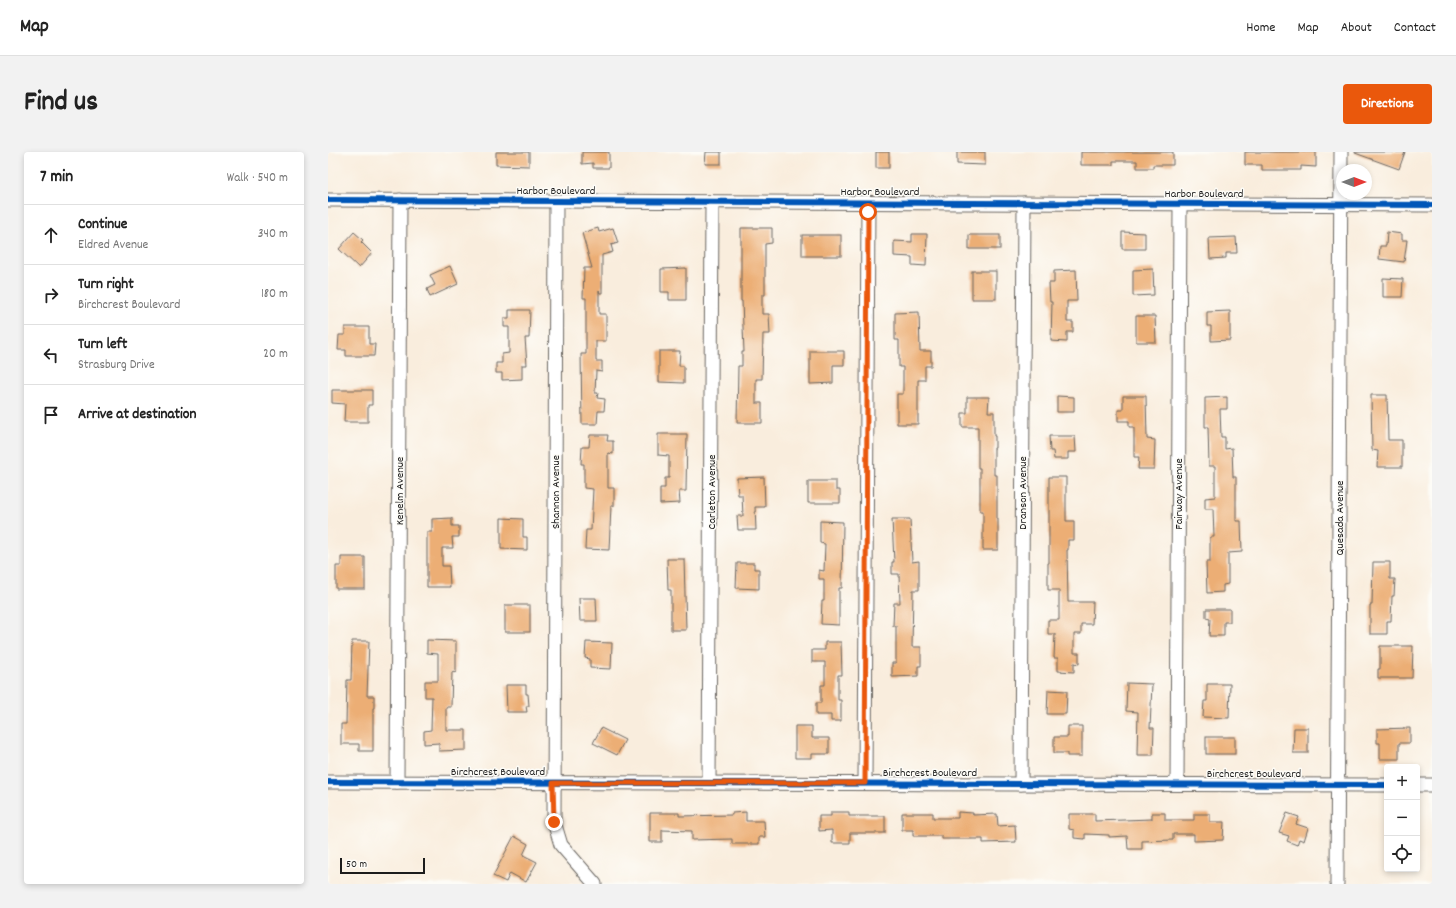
<!DOCTYPE html>
<meta charset="utf-8">
<style>
:root{--surface:#fff;--page:#f2f2f2;--text:#222;--muted:#767676;--line:#e0e0e0;--accent:#ea580c}
body{margin:0;font-family:Dekko,sans-serif;background:var(--page);color:var(--text)}
.controls{position:absolute;right:12px;bottom:12px;display:grid;overflow:hidden;border-radius:4px;box-shadow:0 2px 6px #0003}
.controls button{width:36px;height:36px;display:grid;place-items:center;padding:0;border:0;border-bottom:1px solid var(--line);background:var(--surface);color:var(--text);font:20px sans-serif}
.compass{position:absolute;left:1008px;top:12px;width:36px;height:36px;border-radius:50%;background:var(--surface);box-shadow:0 2px 6px #0003;rotate:90deg}
.scale{position:absolute;left:12px;bottom:10px;width:85px;box-sizing:border-box;padding-left:4px;border:2px solid #1c1c1c;border-top:0;font-size:11px;line-height:14px;white-space:nowrap;color:#1c1c1c;-webkit-text-stroke:3px #fdfcf7;paint-order:stroke}
.stop{position:absolute;width:12px;height:12px;margin:-9px;border:3px solid #ea580c;border-radius:50%;background:#fff}
.stop.end{background:#ea580c;border-color:#fff;box-shadow:0 1px 4px #0008}
.list{margin:0;padding:0;list-style:none}
h2{display:flex;justify-content:space-between;align-items:center;height:52px;margin:0;padding:0 16px;font-size:17px}
h2 small{font-size:13px;font-weight:400;color:var(--muted)}
.list li{display:grid;grid-template-columns:26px 1fr auto;gap:12px;align-items:center;box-sizing:border-box;height:60px;padding:0 16px;border-top:1px solid var(--line)}
.list b{display:block;font-size:15px;white-space:nowrap}
.list p{margin:0;font-size:13px;white-space:nowrap;color:var(--muted)}
.list em{font-size:13px;font-style:normal;color:var(--muted)}
.icon{flex:none;width:22px;height:22px;fill:none;stroke:currentColor;stroke-width:2;stroke-linecap:round;stroke-linejoin:round}
.map{position:relative;flex:none;width:1104px;height:732px;overflow:hidden;border-radius:4px}
header{display:flex;align-items:center;gap:24px;box-sizing:border-box;height:56px;padding:0 20px;background:var(--surface);border-bottom:1px solid var(--line)}
header strong{font-size:19px}
nav{display:flex;gap:22px;margin-inline-start:auto;font-size:14px}
.intro{display:flex;align-items:center;justify-content:space-between;box-sizing:border-box;height:96px;padding:0 24px}
h1{margin:0;font-size:28px}
.button{padding:10px 18px;border-radius:4px;background:var(--accent);color:#fff;font-size:14px;font-weight:700}
main{display:flex;gap:24px;padding:0 24px}
aside{flex:1;background:var(--surface);border-radius:4px;box-shadow:0 2px 6px #0003}
.map>svg:first-child{display:block}
.building{fill:#ecae75}
.lines{fill:none;stroke-linecap:round;stroke-linejoin:round}
.minor-casing{stroke:#696560;stroke-width:15}
.minor{stroke:#fff;stroke-width:13}
.cycleway-casing{stroke:#fdfcf7;stroke-width:8}
.cycleway{stroke:#0057b8;stroke-width:6}
.route{stroke:#ea580c;stroke-width:5}
.labels{text-anchor:middle;stroke-width:3;stroke-linejoin:round;paint-order:stroke}
.street-label{font-size:12px;fill:#1c1c1c;stroke:#fdfcf7}
</style>
<header>
<strong>Map</strong>
<nav><a>Home</a><a>Map</a><a>About</a><a>Contact</a></nav>
</header>
<div class="intro"><h1>Find us</h1><a class="button">Directions</a></div>
<main>
<aside>
<h2>7 min<small>Walk · 540 m</small></h2>
<ul class="list">
<li><svg class="icon" aria-label="ahead" viewBox="0 0 24 24"><path d="M12 20V5M6 11l6-6 6 6"/></svg><div><b>Continue</b><p>Eldred Avenue</p></div><em>340 m</em></li>
<li><svg class="icon" aria-label="right" viewBox="0 0 24 24"><path d="M7 20v-9h11M14 6l5 5-5 5"/></svg><div><b>Turn right</b><p>Birchcrest Boulevard</p></div><em>180 m</em></li>
<li><svg class="icon" aria-label="left" viewBox="0 0 24 24"><path d="M17 20v-9H6M10 6l-5 5 5 5"/></svg><div><b>Turn left</b><p>Strasburg Drive</p></div><em>20 m</em></li>
<li><svg class="icon" aria-label="arrive" viewBox="0 0 24 24"><path d="M6 21V4h12l-3 4 3 4H6"/></svg><div><b>Arrive at destination</b></div></li>
</ul>
</aside>
<div class="map">
<svg width="1104" height="732" viewBox="0 0 1104 732">
<rect width="100%" height="100%" fill="#fdfcf7"/>
<filter id="ink" filterUnits="userSpaceOnUse"><feTurbulence type="fractalNoise" baseFrequency=".025" numOctaves="2"/><feDisplacementMap in="SourceGraphic" scale="8" xChannelSelector="R" yChannelSelector="G"/><feConvolveMatrix kernelMatrix="1 2 1 2 8 2 1 2 1" color-interpolation-filters="sRGB"/></filter>
<filter id="wash" filterUnits="userSpaceOnUse"><feTurbulence type="fractalNoise" baseFrequency=".012" numOctaves="4" result="noise"/><feDisplacementMap in="SourceGraphic" scale="16" xChannelSelector="R" yChannelSelector="G"/><feGaussianBlur stdDeviation="0.9" result="paint"/><feColorMatrix in="noise" values="0 0 0 0 0 0 0 0 0 0 0 0 0 0 0 0 0 1.4 0 .05"/><feComposite in="paint" operator="in"/></filter>
<g filter="url(#wash)">
<rect width="100%" height="100%" fill="#f9eddd"/>
<g id="blocks">
<g class="building">
<polygon points="168,0 201,0 201,14 168,13"/>
<polygon points="254,0 281,0 281,16 265,16 265,11 254,12"/>
<polygon points="378,0 393,0 393,12 377,12"/>
<rect x="548" y="0" width="13" height="16"/>
<polygon points="629,0 657,0 657,13 629,12"/>
<polygon points="753,0 845,0 845,13 825,13 825,16 809,16 809,9 785,9 785,13 753,13"/>
<polygon points="917,0 988,0 988,15 973,14 973,18 934,18 934,13 917,13"/>
<polygon points="1027,0 1077,0 1071,17 1027,1"/>
<polygon points="270,76 271,80 285,76 290,91 283,93 285,100 274,103 274,141 272,141 271,139 271,162 278,162 278,189 268,189 268,209 274,209 274,220 268,219 267,241 270,241 269,246 277,247 276,259 270,259 269,272 254,272 253,202 258,202 258,146 255,146 256,116 264,116 254,81"/>
<polygon points="413,76 444,76 444,91 437,92 437,143 434,143 434,162 441,162 442,182 435,182 434,227 428,227 428,251 434,251 434,271 409,271 410,214 414,214 414,200 416,200 414,149 413,149"/>
<polygon points="26,80 35,88 33,90 44,101 31,116 11,97"/>
<polygon points="794,80 817,81 817,97 794,97"/>
<polygon points="1059,80 1074,82 1074,88 1079,88 1076,110 1051,107 1052,94 1058,94"/>
<polygon points="584,82 599,82 598,114 584,113 584,105 566,104 566,89 584,90"/>
<rect x="474" y="83" width="39" height="21"/>
<rect x="641" y="83" width="31" height="14"/>
<polygon points="908,85 909,101 898,101 898,106 882,107 881,86"/>
<polygon points="122,114 130,132 102,145 99,137 107,133 102,123"/>
<polygon points="358,116 358,148 341,148 341,140 333,140 333,117"/>
<polygon points="825,117 826,143 805,144 805,118"/>
<polygon points="748,118 749,149 739,149 739,170 745,170 745,180 739,180 739,190 723,189 724,150 722,150 721,131 726,131 726,119"/>
<rect x="644" y="119" width="24" height="28"/>
<polygon points="1055,126 1075,127 1074,145 1055,145"/>
<polygon points="181,158 202,158 201,186 197,186 199,213 194,213 194,227 174,228 174,221 168,221 168,211 174,211 174,202 181,201 181,175 176,175 176,166 181,166"/>
<polygon points="902,159 902,188 883,189 883,174 879,174 879,160"/>
<polygon points="591,160 592,199 603,199 603,214 597,214 597,228 590,228 590,272 569,272 569,242 575,242 575,215 571,215 571,188 567,188 567,161"/>
<polygon points="808,164 827,164 828,190 808,190"/>
<polygon points="17,175 41,175 41,192 47,192 46,204 18,204 18,198 10,198 11,183 17,183"/>
<polygon points="331,199 352,199 351,214 356,214 356,231 331,230"/>
<polygon points="482,199 516,199 516,213 505,213 505,231 482,232"/>
<polygon points="4,238 44,238 44,253 40,253 40,270 16,270 17,252 4,251"/>
<polygon points="1043,243 1059,243 1060,288 1074,288 1074,315 1049,315 1050,299 1044,298"/>
<polygon points="729,244 746,245 746,260 729,260"/>
<polygon points="795,244 818,244 819,287 827,288 826,317 810,317 811,305 806,305 806,275 801,275 801,269 790,269 790,258 795,258"/>
<polygon points="639,245 661,245 660,260 666,260 666,284 667,284 667,296 666,296 666,323 669,323 669,367 670,367 670,398 655,398 655,359 652,359 652,316 650,316 650,275 634,275 634,261 639,261"/>
<polygon points="899,245 899,257 892,257 893,285 897,285 897,297 904,296 905,325 908,325 908,369 913,369 914,400 900,401 900,432 895,433 895,440 879,441 878,410 882,410 882,385 886,385 885,357 877,357 877,346 887,345 887,314 881,314 880,275 877,275 877,246"/>
<polygon points="330,282 359,282 358,339 351,339 352,351 332,352 332,336 337,336 337,326 341,326 341,304 330,303"/>
<polygon points="262,283 280,283 279,289 285,289 285,302 280,301 280,336 286,336 286,354 283,354 281,398 257,397 258,378 263,378 265,337 256,336 256,312 253,312 254,295 261,295"/>
<polygon points="721,284 747,284 748,300 740,300 740,307 726,307 725,299 722,299"/>
<polygon points="436,325 437,355 427,355 428,378 410,378 409,364 415,364 414,343 410,343 409,326"/>
<polygon points="721,325 738,325 738,369 746,369 746,388 740,388 740,398 739,398 740,450 765,450 764,472 753,472 753,482 746,482 746,501 751,501 751,512 746,511 746,520 730,519 730,506 726,506 727,482 720,482 720,468 731,468 731,438 720,438 720,411 721,411"/>
<polygon points="480,329 508,329 508,338 512,338 512,351 480,351"/>
<polygon points="124,366 124,374 131,374 131,385 124,385 125,396 114,396 114,414 121,414 122,435 99,435 99,380 104,380 104,367"/>
<polygon points="173,366 195,367 195,385 199,385 199,398 173,397"/>
<polygon points="564,367 582,367 584,410 591,409 591,438 585,438 584,495 593,495 593,514 590,514 590,524 564,525 564,511 568,511 568,474 565,474 566,451 572,451 571,422 564,422 564,410 566,410"/>
<polygon points="492,369 515,370 514,436 511,436 511,473 493,472 494,449 496,449 496,427 491,427 491,418 496,419 497,392 492,391"/>
<polygon points="13,405 37,405 37,437 8,437 8,414 13,414"/>
<polygon points="339,407 356,407 358,478 343,478 343,438 340,438"/>
<polygon points="1045,410 1062,410 1062,427 1067,427 1066,444 1064,444 1063,469 1059,469 1059,482 1042,482 1042,453 1044,453"/>
<polygon points="409,411 426,411 426,417 431,417 431,437 408,436"/>
<polygon points="251,446 268,446 269,469 252,469"/>
<rect x="177" y="453" width="25" height="27"/>
<polygon points="878,457 902,457 902,470 896,470 896,484 881,484 882,467 878,466"/>
<polygon points="99,488 128,489 128,521 124,520 123,555 118,555 118,578 138,578 138,598 111,599 111,591 96,592 96,579 103,578 104,545 97,545 97,529 110,529 110,502 99,501"/>
<polygon points="24,489 41,489 39,544 46,544 46,556 45,556 45,599 31,599 31,592 13,592 13,572 18,572 19,528 23,528"/>
<polygon points="258,490 284,491 283,517 262,516 262,507 257,506"/>
<polygon points="497,490 513,490 514,523 510,523 510,548 513,548 513,569 503,569 503,563 488,563 488,551 493,551 493,533 497,533 497,510 484,510 484,498 497,498"/>
<polygon points="1052,494 1085,494 1084,526 1050,526 1050,517 1052,517"/>
<polygon points="799,531 824,532 822,576 826,576 825,603 809,603 810,560 798,559"/>
<polygon points="879,532 902,532 901,566 875,565 876,549 879,549"/>
<polygon points="178,533 198,533 198,542 200,542 201,554 198,554 199,560 179,560"/>
<polygon points="720,538 739,539 738,562 719,562"/>
<polygon points="467,574 484,574 484,586 501,586 501,602 484,602 484,606 467,606"/>
<polygon points="740,574 754,574 754,604 739,604 739,601 726,601 726,585 740,585"/>
<polygon points="273,576 297,588 289,603 265,591"/>
<polygon points="966,576 980,576 980,601 965,601"/>
<polygon points="1082,576 1082,591 1071,591 1071,607 1052,607 1052,591 1049,591 1049,577"/>
<rect x="878" y="585" width="29" height="17"/>
<polygon points="418,660 418,669 436,669 437,685 431,685 431,692 404,692 404,687 364,688 364,679 334,678 334,690 322,690 322,661 351,661 351,664 404,663 404,661"/>
<polygon points="503,660 521,660 521,664 557,664 557,681 522,681 522,691 504,691 504,678 491,679 491,664 503,664"/>
<polygon points="630,660 645,661 645,663 669,662 670,674 687,673 688,690 655,691 655,687 614,687 614,684 585,684 585,678 574,678 574,661 605,661 605,666 630,666"/>
<polygon points="824,661 837,661 837,668 866,668 866,662 882,662 882,670 896,670 895,688 866,689 866,682 845,682 845,688 814,689 814,697 800,697 799,684 781,685 781,683 757,682 757,687 746,686 746,678 741,677 741,662 767,662 767,669 824,667"/>
<polygon points="959,661 971,665 968,672 980,676 976,689 971,687 969,693 959,689 961,684 951,681"/>
<polygon points="186,684 200,692 195,703 209,710 198,730 182,721 178,730 165,724"/>
</g>
</g>
</g>
<g filter="url(#ink)">
<use href="#blocks" fill-opacity="0" stroke="#696560" stroke-width="1"/>
<g class="lines">
<g class="minor-casing">
<g id="minor">
<polyline points="0,48 1104,53"/>
<polyline points="228,49 226,670 233,693 267,732"/>
<polyline points="0,630 1059,633"/>
<polyline points="69,630 72,48"/>
<polyline points="381,631 384,50"/>
<polyline points="537,631 540,50"/>
<polyline points="693,632 696,51"/>
<polyline points="849,632 852,52"/>
<polyline points="1089,633 1104,633"/>
<polyline points="1009,732 1013,0"/>
</g>
</g>
<use href="#minor" class="minor"/>
<g class="cycleway-casing">
<g id="cycleway">
<polyline points="0,48 1104,53"/>
<polyline points="0,630 1059,633"/>
</g>
</g>
<use href="#cycleway" class="cycleway"/>
</g>
</g>
<g class="lines" filter="url(#ink)">
<polyline class="route" points="226,670 225,631 537,631 540,60"/>
</g>
<g class="labels">
<g class="street-label">
<text x="228" y="42">Harbor Boulevard</text>
<text x="552" y="43">Harbor Boulevard</text>
<text x="876" y="45">Harbor Boulevard</text>
<text transform="translate(71 339) rotate(-90)" y="4">Kenelm Avenue</text>
<text transform="translate(227 340) rotate(-90)" y="4">Shannon Avenue</text>
<text transform="translate(383 340) rotate(-90)" y="4">Carleton Avenue</text>
<text transform="translate(694 341) rotate(-90)" y="4">Dranson Avenue</text>
<text transform="translate(850 342) rotate(-90)" y="4">Fairway Avenue</text>
<text transform="translate(1011 366) rotate(-90)" y="4">Quesada Avenue</text>
<text x="170" y="623">Birchcrest Boulevard</text>
<text x="602" y="624">Birchcrest Boulevard</text>
<text x="926" y="625">Birchcrest Boulevard</text>
</g>
</g>
</svg>
<div class="controls">
<button>+</button>
<button>−</button>
<button><svg class="icon" aria-label="locate" viewBox="0 0 24 24"><circle cx="12" cy="12" r="6"/><path d="M12 2v4M12 18v4M2 12h4M18 12h4"/></svg></button>
</div>
<svg class="compass" viewBox="-18 -18 36 36"><path d="M0-13l5 13h-10z" fill="#e53935"/><path d="M0 13l5-13h-10z" fill="#767676"/></svg>
<div class="scale">50 m</div>
<div class="stop" style="left:540px;top:60px"></div>
<div class="stop end" style="left:226px;top:670px"></div>
</div>
</main>
